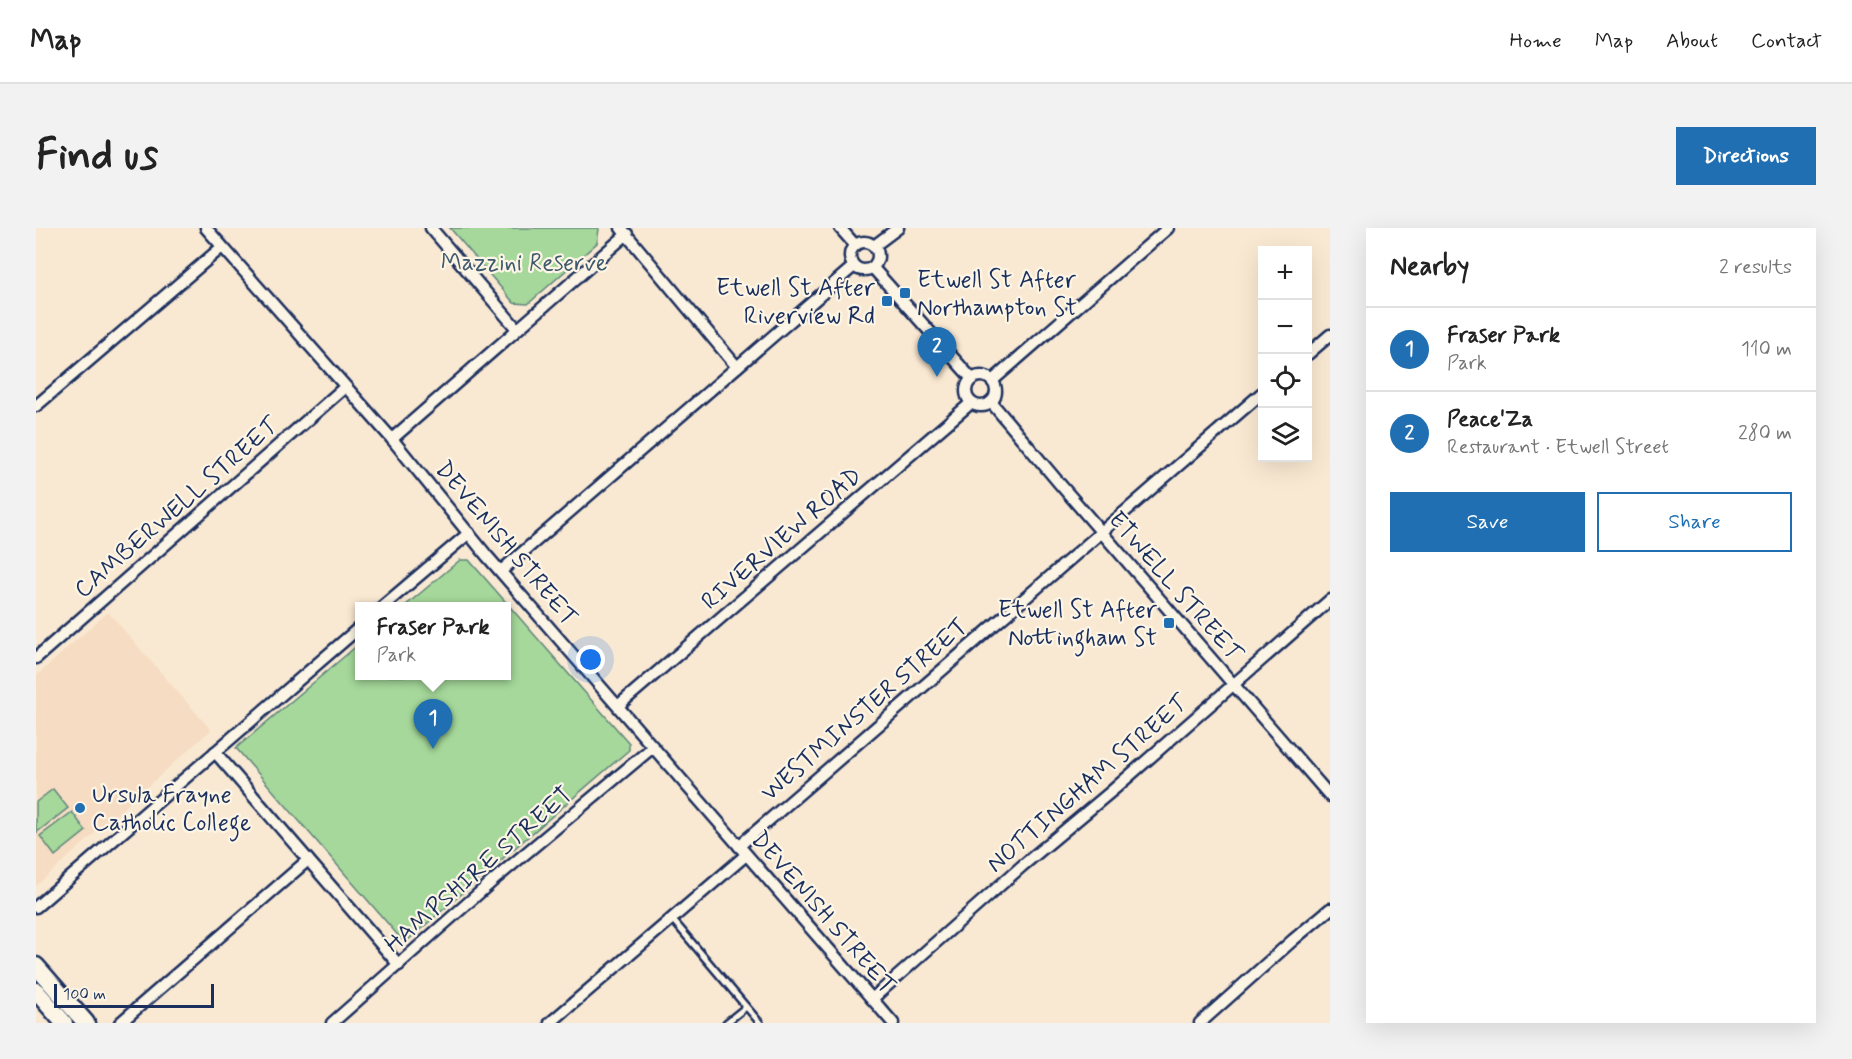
<!DOCTYPE html>
<meta charset="utf-8">
<style>
:root{--surface:#fff;--page:#f2f2f2;--text:#222;--muted:#767676;--line:#e0e0e0;--accent:#1f6fb2}
body{margin:0;font-family:Mynerve,sans-serif;background:var(--page);color:var(--text)}
.controls{position:absolute;right:18px;top:18px;display:grid;overflow:hidden;border-radius:0px;box-shadow:0 6px 24px #0002}
.controls button{width:54px;height:54px;display:grid;place-items:center;padding:0;border:0;border-bottom:2px solid var(--line);background:var(--surface);color:var(--text);font:30px sans-serif}
.scale{position:absolute;left:18px;bottom:15px;width:160px;box-sizing:border-box;padding-left:6px;border:3px solid #1b2f5e;border-top:0;font-size:16px;line-height:21px;white-space:nowrap;color:#1b2f5e;-webkit-text-stroke:4px #fcf5e5;paint-order:stroke}
.you{position:absolute;left:555px;top:432px;width:21px;height:21px;margin:-15px;border:4px solid #fff;border-radius:50%;background:#1a73e8;box-shadow:0 0 0 9px #1a73e833}
.badge{display:grid;place-items:center;width:39px;height:39px;border-radius:50%;background:var(--accent);color:#fff;font-size:20px;font-weight:700}
.pin{position:absolute;translate:-50% -50px;filter:drop-shadow(0 2px 3px #0008)}
.pin::after{content:'';position:absolute;top:32px;width:21px;height:18px;background:inherit;clip-path:polygon(0 0,100% 0,50% 100%)}
.popup{position:absolute;left:319px;top:374px;width:156px;height:78px;box-sizing:border-box;display:grid;place-content:center;border-radius:0px;background:var(--surface);filter:drop-shadow(0 2px 4px #0005);font-size:20px;white-space:nowrap;color:var(--muted)}
.popup b{font-size:22px;color:var(--text)}
.popup::after{content:'';position:absolute;left:50%;top:100%;margin-left:-12px;border:12px solid transparent;border-top-color:var(--surface)}
.list{margin:0;padding:0;list-style:none}
h2{display:flex;justify-content:space-between;align-items:center;height:78px;margin:0;padding:0 24px;font-size:26px}
h2 small{font-size:20px;font-weight:400;color:var(--muted)}
.list li{display:grid;grid-template-columns:39px 1fr auto;gap:18px;align-items:center;box-sizing:border-box;height:84px;padding:0 24px;border-top:2px solid var(--line)}
.list b{display:block;font-size:22px;white-space:nowrap}
.list p{margin:0;font-size:20px;white-space:nowrap;color:var(--muted)}
.list em{font-size:20px;font-style:normal;color:var(--muted)}
.actions{display:flex;gap:12px;padding:18px 24px}
.actions a{flex:1;padding:14px 0;border:2px solid var(--accent);border-radius:0px;text-align:center;font-size:21px;color:var(--accent)}
.actions .main{background:var(--accent);color:#fff}
.icon{flex:none;width:33px;height:33px;fill:none;stroke:currentColor;stroke-width:2;stroke-linecap:round;stroke-linejoin:round}
.map{position:relative;flex:none;width:1294px;height:795px;overflow:hidden;border-radius:0px}
header{display:flex;align-items:center;gap:36px;box-sizing:border-box;height:84px;padding:0 30px;background:var(--surface);border-bottom:2px solid var(--line)}
header strong{font-size:28px}
nav{display:flex;gap:33px;margin-inline-start:auto;font-size:21px}
.intro{display:flex;align-items:center;justify-content:space-between;box-sizing:border-box;height:144px;padding:0 36px}
h1{margin:0;font-size:42px}
.button{padding:15px 27px;border-radius:0px;background:var(--accent);color:#fff;font-size:21px;font-weight:700}
main{display:flex;gap:36px;padding:0 36px}
aside{flex:1;background:var(--surface);border-radius:0px;box-shadow:0 6px 24px #0002}
.map>svg:first-child{display:block}
.built{fill:#f5dcc2}
.green{fill:#a5d89a;stroke:#60847c;stroke-width:1.5}
.lines{fill:none;stroke-linecap:round;stroke-linejoin:round}
.service-casing{stroke:#1b2f5e;stroke-width:10}
.minor-casing{stroke:#1b2f5e;stroke-width:15}
.primary-casing{stroke:#1b2f5e;stroke-width:21}
.service{stroke:#fcf5e5;stroke-width:5}
.minor{stroke:#fcf5e5;stroke-width:10}
.primary{stroke:#fcf5e5;stroke-width:16}
.poi-dot{fill:#1f6fb2;stroke:#fcf5e5;stroke-width:2}
.labels{text-anchor:middle;stroke-width:4.5;stroke-linejoin:round;paint-order:stroke}
.park-label{font-size:24px;fill:#3e596d;stroke:#fcf5e5}
.poi-label{font-size:24px;fill:#1b2f5e;stroke:#fcf5e5;text-anchor:start}
.street-label{font-size:24px;fill:#1b2f5e;stroke:#fcf5e5}
</style>
<header>
<strong>Map</strong>
<nav><a>Home</a><a>Map</a><a>About</a><a>Contact</a></nav>
</header>
<div class="intro"><h1>Find us</h1><a class="button">Directions</a></div>
<main>
<div class="map">
<svg width="1294" height="795" viewBox="0 0 1294 795">
<rect width="100%" height="100%" fill="#fae9d2"/>
<filter id="ink" filterUnits="userSpaceOnUse"><feTurbulence type="fractalNoise" baseFrequency=".0167" numOctaves="2"/><feDisplacementMap in="SourceGraphic" scale="12" xChannelSelector="R" yChannelSelector="G"/><feConvolveMatrix kernelMatrix="1 2 1 2 8 2 1 2 1" color-interpolation-filters="sRGB"/></filter>
<g filter="url(#ink)">
<polygon class="built" points="72,384 175,502 0,658 0,448"/>
<g class="green">
<polygon points="414,0 562,0 563,1 561,15 492,76 478,75"/>
<polygon points="424,332 433,332 593,515 593,522 372,712 366,712 200,520 323,416 324,448 470,448 470,378 369,378"/>
<polygon points="17,561 32,580 0,605 0,574"/>
<polygon points="36,584 50,603 19,628 4,608"/>
</g>
<g class="lines">
<g class="service-casing">
<g id="service">
<polyline points="636,691 724,795"/>
<polyline points="690,795 710,779"/>
</g>
</g>
<g class="minor-casing">
<g id="minor">
<polyline points="170,0 356,211 451,328 857,795"/>
<polyline points="395,0 481,101"/>
<polyline points="585,0 701,139"/>
<polyline points="804,0 819,17"/>
<circle cx="828" cy="28" r="14"/>
<polyline points="838,18 862,0"/>
<polyline points="837,40 936,151"/>
<polyline points="1272,126 1294,107"/>
<circle cx="945" cy="163" r="15"/>
<polyline points="956,153 1132,0"/>
<polyline points="955,174 1023,255 1294,568"/>
<polyline points="0,178 186,19"/>
<polyline points="356,211 591,6"/>
<polyline points="465,343 818,38"/>
<polyline points="347,378 433,305"/>
<polyline points="0,430 309,159"/>
<polyline points="583,477 935,175"/>
<polyline points="179,524 363,737"/>
<polyline points="703,618 1226,165"/>
<polyline points="0,679 324,399"/>
<polyline points="836,771 986,638 1077,562 1294,372"/>
<polyline points="84,795 272,632"/>
<polyline points="296,795 459,651 617,519"/>
<polyline points="514,795 710,627"/>
<polyline points="1164,795 1257,712 1294,681"/>
</g>
</g>
<g class="primary-casing">
<g id="primary">
<polyline points="0,738 50,795"/>
<polyline points="0,763 28,795"/>
</g>
</g>
<use href="#service" class="service"/>
<use href="#minor" class="minor"/>
<use href="#primary" class="primary"/>
</g>
</g>
<g class="poi-dot">
<rect x="863" y="59" width="12" height="12" rx="3"/>
<rect x="845" y="67" width="12" height="12" rx="3"/>
<rect x="1127" y="389" width="12" height="12" rx="3"/>
<circle cx="44" cy="580" r="6"/>
</g>
<g class="labels">
<g class="park-label">
<text x="488" y="42">Mazzini Reserve</text>
</g>
<g class="poi-label">
<text x="881" y="59">Etwell St After<tspan x="881" dy="28">Northampton St</tspan></text>
<text x="839" y="67" text-anchor="end">Etwell St After<tspan x="839" dy="28">Riverview Rd</tspan></text>
<text x="1121" y="389" text-anchor="end">Etwell St After<tspan x="1121" dy="28">Nottingham St</tspan></text>
<text x="56" y="574">Ursula Frayne<tspan x="56" dy="28">Catholic College</tspan></text>
</g>
<g class="street-label">
<text transform="translate(140 279) rotate(-41)" y="8">CAMBERWELL STREET</text>
<text transform="translate(745 310) rotate(-41)" y="8">RIVERVIEW ROAD</text>
<text transform="translate(471 315) rotate(50)" y="8">DEVENISH STREET</text>
<text transform="translate(1140 358) rotate(49)" y="8">ETWELL STREET</text>
<text transform="translate(828 481) rotate(-41)" y="8">WESTMINSTER STREET</text>
<text transform="translate(1051 555) rotate(-41)" y="8">NOTTINGHAM STREET</text>
<text transform="translate(442 641) rotate(-41)" y="8">HAMPSHIRE STREET</text>
<text transform="translate(788 684) rotate(49)" y="8">DEVENISH STREET</text>
</g>
</g>
</svg>
<div class="controls">
<button>+</button>
<button>−</button>
<button><svg class="icon" aria-label="locate" viewBox="0 0 24 24"><circle cx="12" cy="12" r="6"/><path d="M12 2v4M12 18v4M2 12h4M18 12h4"/></svg></button>
<button><svg class="icon" aria-label="layers" viewBox="0 0 24 24"><path d="M12 4l9 5-9 5-9-5zM3 14l9 5 9-5"/></svg></button>
</div>
<div class="scale">100 m</div>
<div class="you"></div>
<div class="pin badge" style="left:397px;top:521px">1</div>
<div class="popup"><b>Fraser Park</b>Park</div>
<div class="pin badge" style="left:901px;top:149px">2</div>
</div>
<aside>
<h2>Nearby<small>2 results</small></h2>
<ul class="list">
<li><span class="badge">1</span><div><b>Fraser Park</b><p>Park</p></div><em>110 m</em></li>
<li><span class="badge">2</span><div><b>Peace'Za</b><p>Restaurant · Etwell Street</p></div><em>280 m</em></li>
</ul>
<div class="actions"><a class="main">Save</a><a>Share</a></div>
</aside>
</main>
